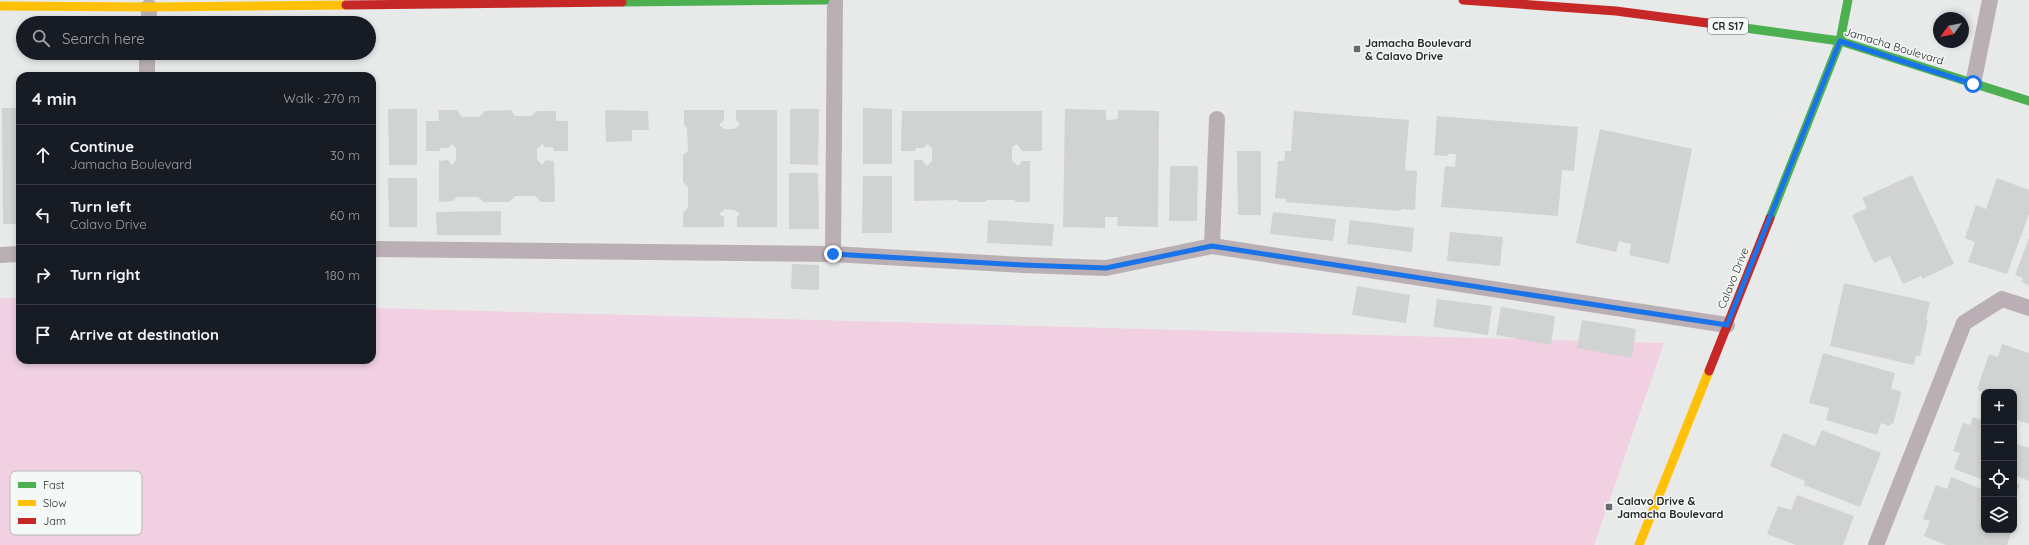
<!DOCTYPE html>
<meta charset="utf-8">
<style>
:root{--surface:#171b24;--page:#20242c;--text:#f1f3f6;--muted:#9ea1a6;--line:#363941}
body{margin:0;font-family:Quicksand,sans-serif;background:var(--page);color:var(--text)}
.controls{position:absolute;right:12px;bottom:12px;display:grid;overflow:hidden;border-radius:8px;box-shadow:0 2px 6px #0003}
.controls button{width:36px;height:36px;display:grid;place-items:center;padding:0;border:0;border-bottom:1px solid var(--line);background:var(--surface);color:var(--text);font:20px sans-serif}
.compass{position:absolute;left:1933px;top:12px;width:36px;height:36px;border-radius:50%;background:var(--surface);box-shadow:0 2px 6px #0003;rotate:237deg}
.stop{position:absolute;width:12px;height:12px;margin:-9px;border:3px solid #1a73e8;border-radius:50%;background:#fff}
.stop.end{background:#1a73e8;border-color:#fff;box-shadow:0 1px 4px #0008}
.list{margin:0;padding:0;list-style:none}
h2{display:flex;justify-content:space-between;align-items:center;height:52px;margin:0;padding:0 16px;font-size:17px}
h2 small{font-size:13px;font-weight:400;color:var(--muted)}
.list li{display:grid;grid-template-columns:26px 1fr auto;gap:12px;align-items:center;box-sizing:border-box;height:60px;padding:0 16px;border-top:1px solid var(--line)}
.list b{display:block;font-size:15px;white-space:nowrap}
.list p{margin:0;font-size:13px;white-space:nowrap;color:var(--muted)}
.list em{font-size:13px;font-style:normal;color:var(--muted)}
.icon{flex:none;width:22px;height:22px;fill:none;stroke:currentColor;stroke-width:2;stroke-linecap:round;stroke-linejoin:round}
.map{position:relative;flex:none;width:2029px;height:545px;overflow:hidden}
.search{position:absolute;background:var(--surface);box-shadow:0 2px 6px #0003;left:16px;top:16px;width:360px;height:44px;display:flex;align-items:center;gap:10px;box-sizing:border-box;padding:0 14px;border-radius:22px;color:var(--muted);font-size:15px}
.panel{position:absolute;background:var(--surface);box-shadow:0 2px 6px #0003;left:16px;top:72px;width:360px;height:292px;border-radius:12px}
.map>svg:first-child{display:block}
.green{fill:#f1d0e2}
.building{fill:#d1d3d2}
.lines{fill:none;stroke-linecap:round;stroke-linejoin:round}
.lane{stroke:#b9afb4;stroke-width:16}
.fast{stroke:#4caf50;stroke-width:9}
.slow{stroke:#ffc107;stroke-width:9}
.jam{stroke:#c62828;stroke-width:9}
.route{stroke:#1a73e8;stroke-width:5}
.poi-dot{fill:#686b6a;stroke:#f4f8f7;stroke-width:1.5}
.labels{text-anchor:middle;stroke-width:3;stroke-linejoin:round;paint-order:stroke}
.shield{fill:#f4f8f7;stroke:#626564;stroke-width:1}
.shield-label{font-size:10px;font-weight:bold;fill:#242625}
.poi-label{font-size:11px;font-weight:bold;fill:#242625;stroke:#f4f8f7;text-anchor:start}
.street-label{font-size:11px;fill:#242625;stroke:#f4f8f7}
.key{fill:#f4f8f7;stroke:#b6b9b8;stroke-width:1}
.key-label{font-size:11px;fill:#242625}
</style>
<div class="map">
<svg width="2029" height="545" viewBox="0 0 2029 545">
<rect width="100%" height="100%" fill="#e7eae9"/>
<polygon class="green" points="0,298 20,298 20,360 372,360 372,308 1664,343 1594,545 0,545"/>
<g class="building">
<polygon points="2,108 20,108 20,224 3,224"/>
<polygon points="863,108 892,109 892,164 863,164"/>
<polygon points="388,109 417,109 417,165 389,165"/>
<polygon points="790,109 819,109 818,165 790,164"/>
<polygon points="1065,109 1106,110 1106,120 1118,119 1118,110 1159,111 1158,227 1117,226 1118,217 1105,217 1105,228 1063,227"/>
<polygon points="438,110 457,110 462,117 479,117 485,111 511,110 515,116 532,116 537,111 556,111 556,121 568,121 568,151 554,151 553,147 545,147 542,144 537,149 537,159 542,165 546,160 554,161 555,202 541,202 535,196 515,196 509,202 484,202 478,197 457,197 453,201 439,202 439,161 448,160 452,165 456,160 456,148 451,144 449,148 440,148 440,151 426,151 426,121 439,121"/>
<polygon points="605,110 648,111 649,130 632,130 632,141 606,142"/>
<polygon points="684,110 724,110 724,120 719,125 724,129 734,129 740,124 736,120 736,110 777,110 777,227 737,227 737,217 740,214 735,210 725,209 719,214 724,217 724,227 683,227 683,213 688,208 688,187 683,182 683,155 688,151 687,128 684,125"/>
<polygon points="902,111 1042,111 1042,151 1022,151 1017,144 1012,147 1012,161 1018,166 1022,161 1030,161 1030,202 1015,202 1015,200 987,200 985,202 959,202 957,200 914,201 914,160 922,160 927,166 932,161 932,148 927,144 924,148 916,148 915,151 901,151"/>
<polygon points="1294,111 1409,120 1405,170 1417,171 1415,210 1401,209 1401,211 1286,202 1286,199 1275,198 1278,161 1284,161 1285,151 1291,151"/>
<polygon points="1437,116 1578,127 1574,171 1562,170 1558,216 1441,207 1445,166 1455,167 1456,154 1448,154 1448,156 1434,155"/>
<polygon points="1600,129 1692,149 1669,264 1629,255 1631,244 1619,241 1616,252 1576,243"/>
<polygon points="1237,151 1261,151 1261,215 1238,215"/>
<polygon points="1170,166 1198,166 1197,221 1169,221"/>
<polygon points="789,173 818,173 819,229 789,229"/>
<polygon points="1912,175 1954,264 1922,279 1921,276 1903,284 1890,256 1874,263 1852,215 1867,208 1862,198"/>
<polygon points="863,176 892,176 892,233 862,233"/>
<polygon points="388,178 417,178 417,227 389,227"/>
<polygon points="1997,178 2029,190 2029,214 2007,274 1968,262 1975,242 1965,238 1976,205 1986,209"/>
<polygon points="501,211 501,235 437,235 436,212"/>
<polygon points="1273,212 1336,219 1333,241 1270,234"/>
<polygon points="988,220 1054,224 1052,246 987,243"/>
<polygon points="1350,220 1414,228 1412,252 1347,244"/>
<polygon points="1450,232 1503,237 1500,266 1447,261"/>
<polygon points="2029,238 2029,285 2021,282 2023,278 2015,275"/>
<polygon points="792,264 819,265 819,290 791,289"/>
<polygon points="1844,283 1930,302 1926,319 1928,320 1920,356 1916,355 1914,365 1830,346"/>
<polygon points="1357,286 1410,295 1406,323 1352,315"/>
<polygon points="1437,299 1492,306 1488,335 1433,327"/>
<polygon points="1501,307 1555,316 1551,345 1496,335"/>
<polygon points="1582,320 1636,329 1632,358 1577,348"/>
<polygon points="2002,344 2029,353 2029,424 2014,419 2014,392 1983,392 1977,390 1989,354 1998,357"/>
<polygon points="1823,353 1895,373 1891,389 1900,391 1901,394 1893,424 1891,423 1890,426 1881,423 1877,435 1826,420 1829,408 1809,403"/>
<polygon points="1973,417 1984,421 1984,480 1954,469 1960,453 1953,451 1963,423 1970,425"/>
<polygon points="1822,430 1881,453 1860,507 1804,485 1805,481 1770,466 1783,433 1815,446"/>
<polygon points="2014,443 2029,448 2029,481 2017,476 2014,483 2020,485 2016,492 2014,491"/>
<polygon points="1951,477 1984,490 1984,530 2012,530 2007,545 1946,545 1924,536 1930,521 1923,519 1936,485 1947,489"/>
<polygon points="1797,495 1854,516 1843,545 1796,545 1767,534 1778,506 1791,510"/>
</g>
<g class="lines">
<g class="lane">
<polyline points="835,0 833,254 1023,265 1106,268 1212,246"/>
<polyline points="149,23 149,7"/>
<polyline points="147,76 147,53"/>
<polyline points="1973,84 1990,0"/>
<polyline points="1217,119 1212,246 1727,325"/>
<polyline points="372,249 833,254"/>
<polyline points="0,255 20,254"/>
<polyline points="1876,545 1964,323 2002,299 2029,308"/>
</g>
<g class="fast">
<polyline points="622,2 825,0"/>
<polyline points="1723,25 1840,41 2029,101"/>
<polyline points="1770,218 1840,41 1848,0"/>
</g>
<g class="slow">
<polyline points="0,6 149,7 346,5"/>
<polyline points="1639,545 1709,371"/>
</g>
<g class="jam">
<polyline points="1463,0 1616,11 1723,25"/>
<polyline points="346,5 622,2"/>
<polyline points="1709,371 1770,218"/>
</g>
</g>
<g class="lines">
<polyline class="route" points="833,254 1023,265 1106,268 1212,246 1727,325 1840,41 1973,84"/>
</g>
<g class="poi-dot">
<rect x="1353" y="45" width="8" height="8" rx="2"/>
<rect x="1605" y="503" width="8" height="8" rx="2"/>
</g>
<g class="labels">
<rect class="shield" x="1708" y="18" width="40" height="16" rx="3"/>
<g class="shield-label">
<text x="1728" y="30">CR S17</text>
</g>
<g class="poi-label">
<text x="1365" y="47">Jamacha Boulevard<tspan x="1365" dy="13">&amp; Calavo Drive</tspan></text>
<text x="1617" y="505">Calavo Drive &amp;<tspan x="1617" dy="13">Jamacha Boulevard</tspan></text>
</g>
<g class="street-label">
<text transform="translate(1894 46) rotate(17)" y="4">Jamacha Boulevard</text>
<text transform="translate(1733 278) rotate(-68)" y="4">Calavo Drive</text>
</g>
</g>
<rect x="10" y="471" width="132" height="64" rx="6" class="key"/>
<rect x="18" y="482" width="18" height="6" fill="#4caf50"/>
<rect x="18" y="500" width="18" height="6" fill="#ffc107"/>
<rect x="18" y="518" width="18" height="6" fill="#c62828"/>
<g class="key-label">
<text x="43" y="489">Fast</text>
<text x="43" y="507">Slow</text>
<text x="43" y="525">Jam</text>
</g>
</svg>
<div class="controls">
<button>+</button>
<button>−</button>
<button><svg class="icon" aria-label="locate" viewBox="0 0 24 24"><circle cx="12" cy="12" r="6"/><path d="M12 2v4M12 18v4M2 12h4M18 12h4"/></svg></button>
<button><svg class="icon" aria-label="layers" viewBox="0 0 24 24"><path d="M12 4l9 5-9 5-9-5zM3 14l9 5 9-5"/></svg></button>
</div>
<svg class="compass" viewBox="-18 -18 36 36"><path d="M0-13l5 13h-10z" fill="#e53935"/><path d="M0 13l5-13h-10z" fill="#9ea1a6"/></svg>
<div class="stop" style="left:1973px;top:84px"></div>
<div class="stop end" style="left:833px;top:254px"></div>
<div class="search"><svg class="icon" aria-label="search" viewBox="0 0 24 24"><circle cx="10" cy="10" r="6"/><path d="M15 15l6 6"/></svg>Search here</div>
<section class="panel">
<h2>4 min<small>Walk · 270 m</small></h2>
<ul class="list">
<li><svg class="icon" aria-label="ahead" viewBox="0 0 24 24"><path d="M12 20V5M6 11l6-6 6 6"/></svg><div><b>Continue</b><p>Jamacha Boulevard</p></div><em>30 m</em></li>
<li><svg class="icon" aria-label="left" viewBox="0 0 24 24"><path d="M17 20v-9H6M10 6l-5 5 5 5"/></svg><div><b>Turn left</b><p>Calavo Drive</p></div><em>60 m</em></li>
<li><svg class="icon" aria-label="right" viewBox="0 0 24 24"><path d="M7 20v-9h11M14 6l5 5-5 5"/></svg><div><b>Turn right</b></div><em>180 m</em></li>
<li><svg class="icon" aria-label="arrive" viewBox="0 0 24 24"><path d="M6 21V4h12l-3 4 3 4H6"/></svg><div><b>Arrive at destination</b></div></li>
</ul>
</section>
</div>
